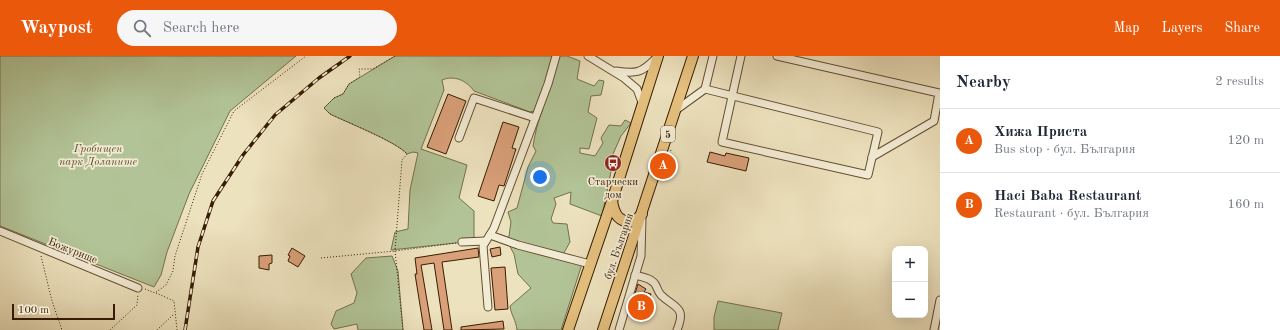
<!DOCTYPE html>
<meta charset="utf-8">
<style>
:root{--surface:#fff;--page:#f6f6f7;--text:#1f2937;--muted:#747a83;--line:#e0e1e3;--accent:#ea580c}
body{margin:0;font-family:"Old Standard TT",serif;background:var(--page);color:var(--text)}
.controls{position:absolute;right:12px;bottom:12px;display:grid;overflow:hidden;border-radius:8px;box-shadow:0 4px 16px #0002}
.controls button{width:36px;height:36px;display:grid;place-items:center;padding:0;border:0;border-bottom:1px solid var(--line);background:var(--surface);color:var(--text);font:20px sans-serif}
.scale{position:absolute;left:12px;bottom:10px;width:103px;box-sizing:border-box;padding-left:4px;border:2px solid #371c00;border-top:0;font-size:11px;line-height:14px;white-space:nowrap;color:#371c00;-webkit-text-stroke:3px #f3ecd5;paint-order:stroke}
.you{position:absolute;left:540px;top:121px;width:14px;height:14px;margin:-10px;border:3px solid #fff;border-radius:50%;background:#1a73e8;box-shadow:0 0 0 6px #1a73e833}
.badge{display:grid;place-items:center;width:26px;height:26px;border-radius:50%;background:var(--accent);color:#fff;font-size:13px;font-weight:700}
.pin{position:absolute;translate:-50% -50%;border:2px solid #fff;box-shadow:0 1px 4px #0006}
.list{margin:0;padding:0;list-style:none}
h2{display:flex;justify-content:space-between;align-items:center;height:52px;margin:0;padding:0 16px;font-size:17px}
h2 small{font-size:13px;font-weight:400;color:var(--muted)}
.list li{display:grid;grid-template-columns:26px 1fr auto;gap:12px;align-items:center;box-sizing:border-box;height:64px;padding:0 16px;border-top:1px solid var(--line)}
.list b{display:block;font-size:15px;white-space:nowrap}
.list p{margin:0;font-size:13px;white-space:nowrap;color:var(--muted)}
.list em{font-size:13px;font-style:normal;color:var(--muted)}
.icon{flex:none;width:22px;height:22px;fill:none;stroke:currentColor;stroke-width:2;stroke-linecap:round;stroke-linejoin:round}
.map{position:relative;flex:none;width:940px;height:274px;overflow:hidden}
header{display:flex;align-items:center;gap:24px;box-sizing:border-box;height:56px;padding:0 20px;background:var(--accent);color:#fff}
header strong{font-size:19px}
nav{display:flex;gap:22px;margin-inline-start:auto;font-size:14px}
.search{width:280px;height:36px;background:var(--page);display:flex;align-items:center;gap:10px;box-sizing:border-box;padding:0 14px;border-radius:22px;color:var(--muted);font-size:15px}
main{display:flex}
aside{flex:1;background:var(--surface)}
.map>svg:first-child{display:block}
.green{fill:#b2c497;stroke:#74704c}
.building{fill:#daa079;stroke:#371c00}
.lines{fill:none;stroke-linecap:round;stroke-linejoin:round}
.minor-casing{stroke:#644e30;stroke-width:9}
.highway-casing{stroke:#371c00;stroke-width:12}
.path{stroke:#371c00;stroke-width:1;stroke-dasharray:1 2;stroke-linecap:butt}
.minor{stroke:#f3ecd5;stroke-width:7}
.highway{stroke:#e6c17f;stroke-width:10}
.rail-casing{stroke:#371c00;stroke-width:3.5}
.rail{stroke:#f3ecd5;stroke-width:2;stroke-dasharray:6;stroke-linecap:butt}
.labels{text-anchor:middle;stroke-width:3.5;stroke-linejoin:round;paint-order:stroke}
.shield{fill:#f3ecd5;stroke:#6f5a40;stroke-width:1}
.shield-label{font-size:10px;font-weight:bold;fill:#371c00}
.park-label{font-size:11px;font-style:italic;fill:#5c4e2d;stroke:#f3ecd5}
.poi-label{font-size:11px;fill:#371c00;stroke:#f3ecd5}
.street-label{font-size:11px;fill:#371c00;stroke:#f3ecd5}
</style>
<header>
<strong>Waypost</strong>
<div class="search"><svg class="icon" aria-label="search" viewBox="0 0 24 24"><circle cx="10" cy="10" r="6"/><path d="M15 15l6 6"/></svg>Search here</div>
<nav><a>Map</a><a>Layers</a><a>Share</a></nav>
</header>
<main>
<div class="map">
<svg width="940" height="274" viewBox="0 0 940 274">
<rect width="100%" height="100%" fill="#ede2be"/>
<filter id="stains"><feTurbulence type="fractalNoise" baseFrequency=".005" numOctaves="4"/><feColorMatrix values="0 0 0 0 .2 0 0 0 0 .09 0 0 0 0 .02 0 0 0 .5 -.17"/></filter>
<radialGradient id="worn" r=".72"><stop offset=".6" stop-color="#630" stop-opacity="0"/><stop offset="1" stop-color="#630" stop-opacity=".3"/></radialGradient>
<g class="green">
<polygon points="0,0 296,0 230,55 189,138 167,196 161,219 154,231 0,170"/>
<path d="M 395,0 L 567,0 L 580,5 L 577,23 L 594,30 L 599,24 L 604,25 L 601,39 L 591,40 L 588,56 L 597,62 L 589,93 L 580,92 L 580,97 L 595,100 L 603,87 L 601,82 L 609,69 L 621,70 L 625,64 L 631,67 L 621,80 L 613,98 L 608,102 L 613,106 L 602,160 L 570,148 L 571,136 L 554,142 L 556,148 L 551,163 L 553,167 L 567,168 L 570,186 L 561,202 L 582,208 L 561,274 L 517,274 C 516,264 511,259 510,250 L 531,232 L 518,218 L 514,198 L 508,187 L 511,166 L 508,156 L 517,152 L 528,111 L 536,95 L 533,90 C 535,78 538,64 543,53 L 530,56 L 474,35 C 466,24 454,19 442,24 L 444,34 L 421,93 L 467,109 L 459,142 L 474,155 L 474,185 L 391,194 L 395,176 L 408,173 L 410,134 L 418,97 L 413,96 L 407,98 C 397,86 346,66 330,58 L 324,52 L 334,42 L 343,38 L 349,28 Z"/>
<polygon points="392,200 398,215 403,274 358,274 357,268 334,273 331,268 336,255 354,247 357,237 351,218 366,202"/>
<polygon points="718,245 782,257 778,274 714,274 714,261"/>
</g>
<g class="building">
<polygon points="448,38 466,45 446,98 427,91"/>
<polygon points="503,66 519,71 512,92 516,93 504,130 499,129 494,145 478,140"/>
<polygon points="710,96 725,100 726,97 749,102 746,115 707,106"/>
<polygon points="500,191 501,199 492,201 490,193"/>
<polygon points="292,192 305,200 298,211 288,205 290,200 288,199"/>
<polygon points="478,192 479,201 442,206 452,274 444,274 434,207 421,209 432,274 424,274 415,218 417,218 415,202"/>
<polygon points="272,199 272,207 269,208 269,214 259,212 259,200"/>
<polygon points="505,211 508,253 495,254 491,212"/>
<polygon points="638,228 646,233 644,236 651,238 645,252 639,252 637,249 632,247"/>
<polygon points="503,265 504,273 461,274 461,271"/>
</g>
<g class="lines">
<g class="minor-casing">
<g id="minor">
<polyline points="588,0 624,22 637,33 643,49"/>
<polyline points="777,0 939,37 934,65 872,101"/>
<path d="M 616,15 C 636,18 642,17 656,2"/>
<polyline points="705,33 878,76 868,119 722,86 741,0"/>
<polyline points="676,54 705,33 713,0"/>
<polyline points="459,82 474,42 535,62"/>
<polyline points="0,175 138,232"/>
<polyline points="490,179 518,189 590,208"/>
<polyline points="462,186 485,185"/>
<path d="M 635,219 C 642,221 651,222 655,228 C 657,231 658,236 661,239 C 674,252 687,250 677,274"/>
<polyline points="488,251 483,190 494,172 548,28 556,0"/>
<polyline points="619,274 641,200 642,163"/>
<polyline points="934,274 940,244"/>
</g>
</g>
<g class="highway-casing">
<g id="highway">
<path d="M 612,145 C 614,158 619,168 635,165 L 642,158"/>
<polyline points="568,274 612,145 658,0"/>
<polyline points="603,274 693,0"/>
</g>
</g>
<g class="path">
<path d="M 395,0 L 373,13 L 359,13 L 360,21 L 349,28 L 343,38 L 334,42 L 324,52 L 330,58 C 346,66 397,86 407,98 L 402,104 L 395,195 L 403,274"/>
<polyline points="666,112 670,103 671,93"/>
<polyline points="41,200 52,245 62,274"/>
<polyline points="321,202 395,195 456,187"/>
<polyline points="145,233 155,237 166,229 173,215 175,200 202,118 234,55 306,0"/>
<polyline points="156,237 174,245 177,274"/>
<polyline points="110,274 137,249 138,238"/>
<polyline points="157,274 174,258"/>
</g>
<use href="#minor" class="minor"/>
<use href="#highway" class="highway"/>
<g class="rail-casing">
<polyline id="rail" points="185,274 198,191 213,145 243,99 275,59 319,22 350,0"/>
</g>
<use href="#rail" class="rail"/>
</g>
<defs>
<g id="bus-disc" transform="scale(0.9)"><circle r="9.5" fill="#8f2418" stroke="#f3ecd5"/><path d="M-5-6H5V4H4V6H2V4H-2V6H-4V4H-5ZM-3.5-4V0h7V-4ZM-3.5 1.2v1.5H-2V1.2ZM2 1.2v1.5H3.5V1.2Z" fill="#fff"/></g>
</defs>
<g fill-rule="evenodd">
<use href="#bus-disc" x="613" y="107"/>
</g>
<g class="labels">
<rect class="shield" x="661" y="70" width="14" height="16" rx="3"/>
<g class="shield-label">
<text x="668" y="82">5</text>
</g>
<g class="park-label">
<text x="98" y="96">Гробищен<tspan x="98" dy="13">парк Долапите</tspan></text>
</g>
<g class="poi-label">
<text x="613" y="129">Старчески<tspan x="613" dy="13">дом</tspan></text>
</g>
<g class="street-label">
<text transform="translate(618 190) rotate(-71)" y="4">бул. България</text>
<text transform="translate(73 194) rotate(22)" y="4">Божурище</text>
</g>
</g>
<rect width="100%" height="100%" filter="url(#stains)"/>
<rect width="100%" height="100%" fill="url(#worn)"/>
</svg>
<div class="controls">
<button>+</button>
<button>−</button>
</div>
<div class="scale">100 m</div>
<div class="you"></div>
<div class="pin badge" style="left:663px;top:110px">A</div>
<div class="pin badge" style="left:641px;top:251px">B</div>
</div>
<aside>
<h2>Nearby<small>2 results</small></h2>
<ul class="list">
<li><span class="badge">A</span><div><b>Хижа Приста</b><p>Bus stop · бул. България</p></div><em>120 m</em></li>
<li><span class="badge">B</span><div><b>Haci Baba Restaurant</b><p>Restaurant · бул. България</p></div><em>160 m</em></li>
</ul>
</aside>
</main>
